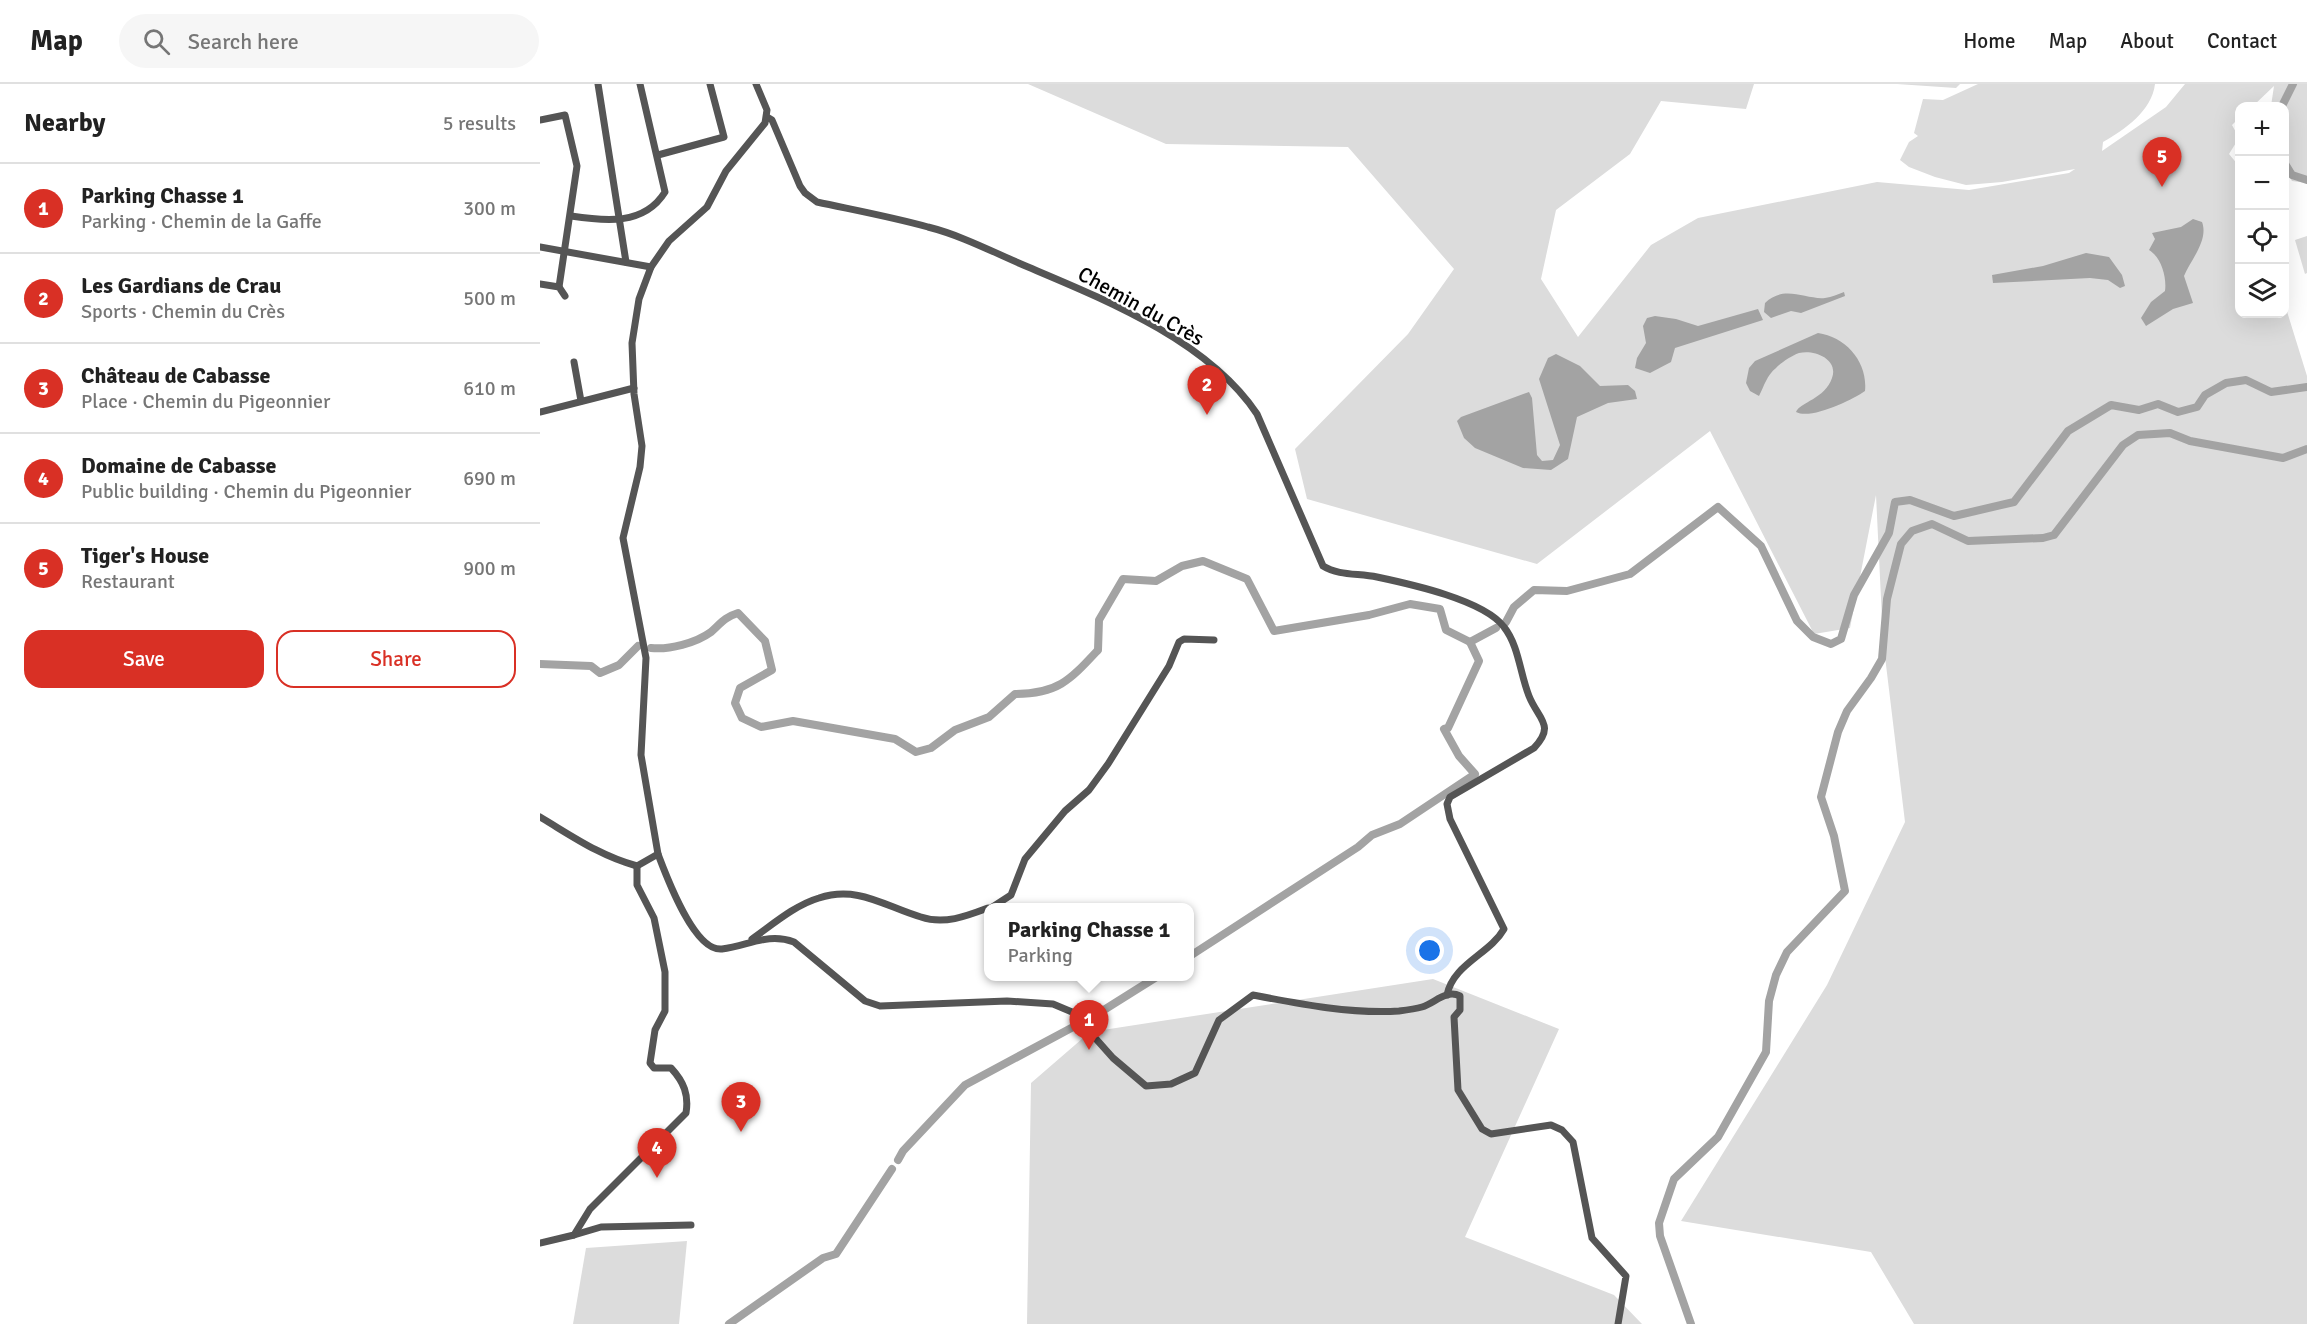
<!DOCTYPE html>
<meta charset="utf-8">
<style>
:root{--surface:#fff;--page:#f6f6f6;--text:#222;--muted:#767676;--line:#e0e0e0;--accent:#d93025}
body{margin:0;font-family:Signika,sans-serif;background:var(--page);color:var(--text)}
.controls{position:absolute;right:18px;top:18px;display:grid;overflow:hidden;border-radius:12px;box-shadow:0 6px 24px #0002}
.controls button{width:54px;height:54px;display:grid;place-items:center;padding:0;border:0;border-bottom:2px solid var(--line);background:var(--surface);color:var(--text);font:30px sans-serif}
.you{position:absolute;left:890px;top:867px;width:21px;height:21px;margin:-15px;border:4px solid #fff;border-radius:50%;background:#1a73e8;box-shadow:0 0 0 9px #1a73e833}
.badge{display:grid;place-items:center;width:39px;height:39px;border-radius:50%;background:var(--accent);color:#fff;font-size:20px;font-weight:700}
.pin{position:absolute;translate:-50% -50px;filter:drop-shadow(0 2px 3px #0008)}
.pin::after{content:'';position:absolute;top:32px;width:21px;height:18px;background:inherit;clip-path:polygon(0 0,100% 0,50% 100%)}
.popup{position:absolute;left:444px;top:819px;width:210px;height:78px;box-sizing:border-box;display:grid;place-content:center;border-radius:12px;background:var(--surface);filter:drop-shadow(0 2px 4px #0005);font-size:20px;white-space:nowrap;color:var(--muted)}
.popup b{font-size:22px;color:var(--text)}
.popup::after{content:'';position:absolute;left:50%;top:100%;margin-left:-12px;border:12px solid transparent;border-top-color:var(--surface)}
.list{margin:0;padding:0;list-style:none}
h2{display:flex;justify-content:space-between;align-items:center;height:78px;margin:0;padding:0 24px;font-size:26px}
h2 small{font-size:20px;font-weight:400;color:var(--muted)}
.list li{display:grid;grid-template-columns:39px 1fr auto;gap:18px;align-items:center;box-sizing:border-box;height:90px;padding:0 24px;border-top:2px solid var(--line)}
.list b{display:block;font-size:22px;white-space:nowrap}
.list p{margin:0;font-size:20px;white-space:nowrap;color:var(--muted)}
.list em{font-size:20px;font-style:normal;color:var(--muted)}
.actions{display:flex;gap:12px;padding:18px 24px}
.actions a{flex:1;padding:14px 0;border:2px solid var(--accent);border-radius:18px;text-align:center;font-size:21px;color:var(--accent)}
.actions .main{background:var(--accent);color:#fff}
.icon{flex:none;width:33px;height:33px;fill:none;stroke:currentColor;stroke-width:2;stroke-linecap:round;stroke-linejoin:round}
.map{position:relative;flex:none;width:1767px;height:1240px;overflow:hidden}
header{display:flex;align-items:center;gap:36px;box-sizing:border-box;height:84px;padding:0 30px;background:var(--surface);border-bottom:2px solid var(--line)}
header strong{font-size:28px}
nav{display:flex;gap:33px;margin-inline-start:auto;font-size:21px}
.search{width:420px;height:54px;background:var(--page);display:flex;align-items:center;gap:15px;box-sizing:border-box;padding:0 21px;border-radius:33px;color:var(--muted);font-size:22px}
main{display:flex}
aside{flex:1;background:var(--surface)}
.map>svg:first-child{display:block}
.green{fill:#dcdcdc}
.water{fill:#a3a3a3}
.lines{fill:none;stroke-linecap:round;stroke-linejoin:round}
.canal{stroke:#a3a3a3;stroke-width:8}
.street{stroke:#555;stroke-width:7}
.labels{text-anchor:middle;stroke-width:4.5;stroke-linejoin:round;paint-order:stroke}
.street-label{font-size:21px;fill:#000;stroke:#fff}
</style>
<header>
<strong>Map</strong>
<div class="search"><svg class="icon" aria-label="search" viewBox="0 0 24 24"><circle cx="10" cy="10" r="6"/><path d="M15 15l6 6"/></svg>Search here</div>
<nav><a>Home</a><a>Map</a><a>About</a><a>Contact</a></nav>
</header>
<main>
<aside>
<h2>Nearby<small>5 results</small></h2>
<ul class="list">
<li><span class="badge">1</span><div><b>Parking Chasse 1</b><p>Parking · Chemin de la Gaffe</p></div><em>300 m</em></li>
<li><span class="badge">2</span><div><b>Les Gardians de Crau</b><p>Sports · Chemin du Crès</p></div><em>500 m</em></li>
<li><span class="badge">3</span><div><b>Château de Cabasse</b><p>Place · Chemin du Pigeonnier</p></div><em>610 m</em></li>
<li><span class="badge">4</span><div><b>Domaine de Cabasse</b><p>Public building · Chemin du Pigeonnier</p></div><em>690 m</em></li>
<li><span class="badge">5</span><div><b>Tiger's House</b><p>Restaurant</p></div><em>900 m</em></li>
</ul>
<div class="actions"><a class="main">Save</a><a>Share</a></div>
</aside>
<div class="map">
<svg width="1767" height="1240" viewBox="0 0 1767 1240">
<rect width="100%" height="100%" fill="#fff"/>
<g class="green">
<path d="M 488,0 L 1214,0 L 1206,25 L 1121,17 L 1090,70 L 1016,126 L 1001,195 L 1038,253 L 1111,161 L 1158,134 L 1337,98 L 1429,106 L 1529,89 L 1535,85 L 1462,98 L 1426,101 L 1395,93 L 1369,83 L 1360,76 L 1369,58 L 1378,52 L 1374,49 L 1383,15 L 1403,16 L 1438,0 L 1615,0 C 1612,27 1584,46 1563,58 L 1562,67 L 1626,23 L 1645,0 L 1767,0 L 1767,99 L 1752,97 L 1745,86 L 1744,22 L 1731,22 L 1734,2 L 1713,22 L 1700,22 L 1699,34 L 1692,41 L 1699,54 L 1689,70 L 1699,82 L 1700,230 L 1744,230 L 1745,221 L 1767,292 L 1767,1240 L 1374,1240 L 1331,1168 L 1141,1137 L 1287,901 L 1365,738 L 1343,556 L 1336,411 L 1310,544 L 1274,550 L 1170,347 L 997,480 L 767,415 L 755,365 L 868,250 L 914,185 L 808,63 L 626,60 Z"/>
<polygon points="1357,0 1420,0 1416,4"/>
<polygon points="1767,152 1767,189 1765,190 1755,156"/>
<polygon points="893,895 1019,945 925,1153 1074,1211 1102,1240 487,1240 491,999 550,948"/>
<polygon points="147,1157 139,1240 33,1240 46,1164"/>
</g>
<g class="water">
<path d="M 1653,135 L 1662,138 C 1669,156 1650,177 1644,192 L 1653,219 L 1633,225 L 1606,242 L 1601,234 L 1611,218 L 1625,207 C 1627,193 1621,173 1609,166 L 1615,155 L 1612,149 L 1641,143 Z"/>
<polygon points="1546,169 1569,173 1582,191 1585,202 1580,204 1568,196 1550,194 1453,199 1452,191 1503,182"/>
<path d="M 1304,208 L 1305,212 L 1261,229 L 1251,227 L 1231,234 L 1224,228 L 1225,219 C 1244,200 1266,216 1285,214 C 1292,213 1298,210 1304,208 Z"/>
<polygon points="1218,225 1223,236 1135,264 1131,278 1110,289 1095,284 1097,274 1106,259 1103,242 1107,234 1115,232 1136,235 1158,242"/>
<path d="M 1278,249 C 1306,253 1328,278 1325,307 C 1312,316 1271,336 1256,328 C 1260,318 1285,315 1292,294 C 1299,275 1274,265 1259,269 C 1251,272 1242,278 1236,284 C 1227,291 1224,302 1219,312 L 1210,307 L 1206,299 L 1209,284 L 1215,277 Z"/>
<polygon points="1016,270 1040,282 1060,302 1088,301 1095,307 1097,315 1068,319 1037,333 1028,375 1011,386 983,384 935,364 924,354 917,337 921,333 989,308 992,314 997,371 1002,377 1013,376 1020,361 999,295 1008,274"/>
</g>
<g class="lines">
<g class="canal">
<polyline points="1742,22 1753,0"/>
<polyline points="1744,78 1752,91 1767,96"/>
<polyline points="966,538 974,523 994,506 1027,507 1090,490 1178,423 1221,462 1257,537 1273,553 1291,560 1301,555 1314,511 1349,449 1355,418 1370,416 1414,432 1474,418 1528,347 1571,321 1599,326 1618,320 1638,328 1657,323 1665,311 1686,299 1706,296 1731,308 1767,303"/>
<path d="M 111,564 C 129,566 156,559 171,548 C 181,539 185,533 198,529 L 225,557 L 232,586 L 200,604 L 195,619 L 202,634 L 221,643 L 253,637 L 355,655 L 376,668 L 391,664 L 415,646 L 449,633 L 475,610 C 518,610 530,596 558,566 L 559,536 L 583,495 L 616,497 L 642,482 L 663,477 L 707,495 L 734,547 L 829,531 L 870,520 L 900,525 L 906,546 L 930,558 L 956,544"/>
<polyline points="0,580 51,582 60,589 79,581 98,562"/>
<polyline points="650,872 818,763 832,751 860,740 935,690 919,672 904,645 908,644 939,577 930,558"/>
<polyline points="548,936 618,892"/>
<polyline points="358,1076 363,1067 425,1001 535,942"/>
<polyline points="189,1240 283,1174 296,1170 352,1085"/>
<polyline points="1151,1240 1120,1152 1119,1139 1134,1095 1178,1053 1226,968 1229,917 1236,891 1247,868 1305,807 1294,752 1281,713 1298,648 1307,627 1331,594 1342,575 1347,515 1361,460 1372,447 1392,440 1428,457 1503,454 1514,451 1583,361 1598,351 1630,349 1650,357 1743,374 1767,365"/>
</g>
<g class="street">
<polyline points="58,0 86,178"/>
<path d="M 227,33 L 232,36 L 260,102 L 265,109 L 277,118 C 314,126 352,133 388,143 C 420,151 451,167 481,180 C 561,214 667,255 717,330 L 783,482 C 799,492 819,489 837,493 C 870,500 944,516 964,543 C 979,562 980,590 989,612 C 998,635 1016,641 994,664 L 910,713 L 907,720 L 910,735 L 964,845 C 950,870 913,880 907,911"/>
<polyline points="0,36 25,31 37,82 19,203"/>
<polyline points="118,71 184,53 170,0"/>
<path d="M 31,132 C 64,137 104,142 125,108 L 100,0"/>
<polyline points="0,163 111,183"/>
<polyline points="0,200 19,203 25,212"/>
<polyline points="34,278 41,317"/>
<polyline points="0,328 94,304"/>
<path d="M 0,733 C 32,752 60,772 97,782"/>
<path d="M 118,770 C 126,791 154,868 182,865 C 208,862 228,848 254,858 L 325,917 L 340,922 L 467,917 L 513,920 L 532,928 L 573,974 L 606,1002 L 631,1000 L 655,989 L 679,936 L 713,911 C 760,920 811,930 859,927 C 867,926 875,925 882,923 C 895,919 906,905 920,912 L 920,926 L 914,933 L 918,1006 L 942,1045 L 951,1050 L 1011,1041 L 1022,1046 L 1033,1058 L 1052,1154 L 1086,1192 L 1078,1240"/>
<polyline points="97,782 118,770 101,671 106,574 83,454 100,383 102,362 94,310 92,259 99,215 111,183 129,157 167,123 186,87 225,39 227,26 216,0"/>
<polyline points="451,824 471,811 485,775 525,727 549,706 568,680 629,582 639,558 644,555 674,556"/>
<path d="M 212,855 C 232,841 255,821 279,814 C 318,801 346,823 381,833 C 404,841 427,832 448,824"/>
<polyline points="34,1151 61,1143 151,1141"/>
<path d="M 0,1159 L 34,1151 L 50,1125 L 146,1029 C 149,1011 144,998 131,984 L 114,984 L 110,979 L 115,946 L 125,927 L 125,888 L 114,834 L 97,801 L 97,782"/>
</g>
</g>
<g class="labels">
<g class="street-label">
<text transform="translate(601 222) rotate(29)" y="7">Chemin du Crès</text>
</g>
</g>
</svg>
<div class="controls">
<button>+</button>
<button>−</button>
<button><svg class="icon" aria-label="locate" viewBox="0 0 24 24"><circle cx="12" cy="12" r="6"/><path d="M12 2v4M12 18v4M2 12h4M18 12h4"/></svg></button>
<button><svg class="icon" aria-label="layers" viewBox="0 0 24 24"><path d="M12 4l9 5-9 5-9-5zM3 14l9 5 9-5"/></svg></button>
</div>
<div class="you"></div>
<div class="pin badge" style="left:549px;top:966px">1</div>
<div class="popup"><b>Parking Chasse 1</b>Parking</div>
<div class="pin badge" style="left:667px;top:331px">2</div>
<div class="pin badge" style="left:201px;top:1048px">3</div>
<div class="pin badge" style="left:117px;top:1094px">4</div>
<div class="pin badge" style="left:1622px;top:103px">5</div>
</div>
</main>
